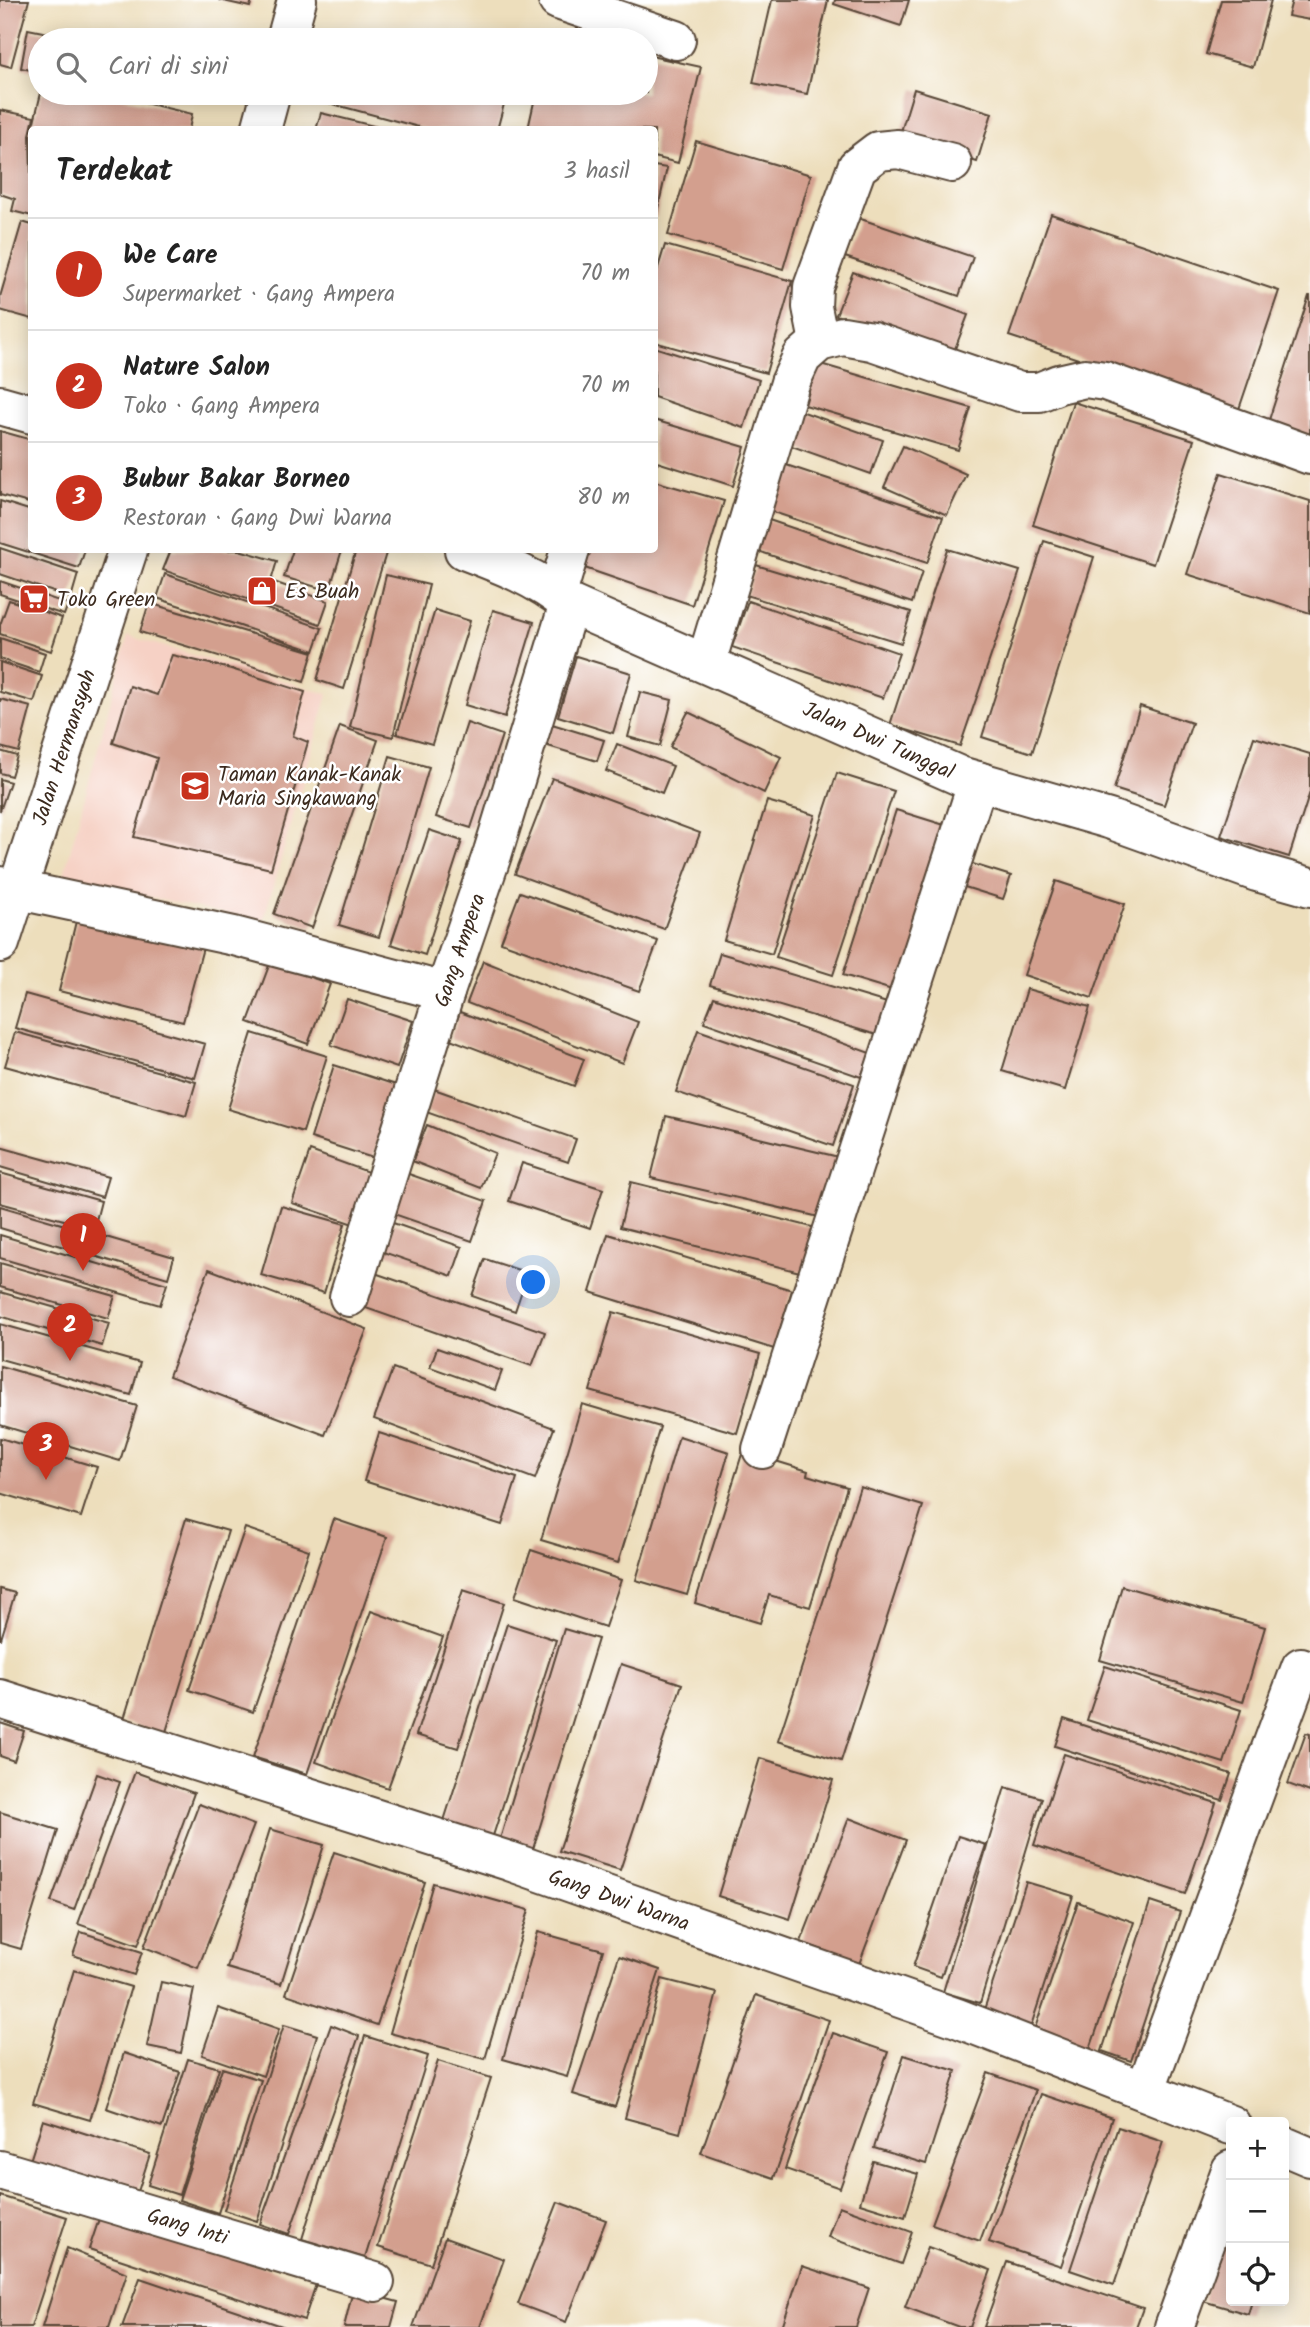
<!DOCTYPE html>
<html lang="id">
<meta charset="utf-8">
<style>
:root{--surface:#fff;--page:#f2f2f2;--text:#222;--muted:#767676;--line:#e0e0e0;--accent:#c8321e}
body{margin:0;font-family:Kalam,sans-serif;background:var(--page);color:var(--text)}
.controls{position:absolute;right:21px;bottom:21px;display:grid;overflow:hidden;border-radius:7px;box-shadow:0 4px 18px #0003}
.controls button{width:63px;height:63px;display:grid;place-items:center;padding:0;border:0;border-bottom:2px solid var(--line);background:var(--surface);color:var(--text);font:35px sans-serif}
.you{position:absolute;left:534px;top:1283px;width:24px;height:24px;margin:-18px;border:5px solid #fff;border-radius:50%;background:#1a73e8;box-shadow:0 0 0 10px #1a73e833}
.badge{display:grid;place-items:center;width:46px;height:46px;border-radius:50%;background:var(--accent);color:#fff;font-size:23px;font-weight:700}
.pin{position:absolute;translate:-50% -58px;filter:drop-shadow(0 2px 4px #0008)}
.pin::after{content:'';position:absolute;top:37px;width:24px;height:21px;background:inherit;clip-path:polygon(0 0,100% 0,50% 100%)}
.list{margin:0;padding:0;list-style:none}
h2{display:flex;justify-content:space-between;align-items:center;height:91px;margin:0;padding:0 28px;font-size:30px}
h2 small{font-size:23px;font-weight:400;color:var(--muted)}
.list li{display:grid;grid-template-columns:46px 1fr auto;gap:21px;align-items:center;box-sizing:border-box;height:112px;padding:0 28px;border-top:2px solid var(--line)}
.list b{display:block;font-size:26px;white-space:nowrap}
.list p{margin:0;font-size:23px;white-space:nowrap;color:var(--muted)}
.list em{font-size:23px;font-style:normal;color:var(--muted)}
.icon{flex:none;width:38px;height:38px;fill:none;stroke:currentColor;stroke-width:2;stroke-linecap:round;stroke-linejoin:round}
.map{position:relative;flex:none;width:1310px;height:2327px;overflow:hidden}
.search{position:absolute;background:var(--surface);box-shadow:0 4px 18px #0003;left:28px;top:28px;width:630px;height:77px;display:flex;align-items:center;gap:18px;box-sizing:border-box;padding:0 24px;border-radius:38px;color:var(--muted);font-size:26px}
.panel{position:absolute;background:var(--surface);box-shadow:0 4px 18px #0003;left:28px;top:126px;width:630px;height:427px;border-radius:7px}
.map>svg:first-child{display:block}
.built{fill:#f6d1c5}
.building{fill:#d39f8e}
.lines{fill:none;stroke-linecap:round;stroke-linejoin:round}
.minor-casing{stroke:#564536;stroke-width:42}
.minor{stroke:#fff;stroke-width:38}
.labels{text-anchor:middle;stroke-width:5;stroke-linejoin:round;paint-order:stroke}
.poi-label{font-size:21px;fill:#3b2a1e;stroke:#fff;text-anchor:start}
.street-label{font-size:21px;fill:#3b2a1e;stroke:#fff}
</style>
<div class="map">
<svg width="1310" height="2327" viewBox="0 0 1310 2327">
<rect width="100%" height="100%" fill="#fff"/>
<filter id="ink" filterUnits="userSpaceOnUse"><feTurbulence type="fractalNoise" baseFrequency=".0143" numOctaves="2"/><feDisplacementMap in="SourceGraphic" scale="14" xChannelSelector="R" yChannelSelector="G"/><feConvolveMatrix kernelMatrix="1 2 1 2 8 2 1 2 1" color-interpolation-filters="sRGB"/></filter>
<filter id="wash" filterUnits="userSpaceOnUse"><feTurbulence type="fractalNoise" baseFrequency=".00686" numOctaves="4" result="noise"/><feDisplacementMap in="SourceGraphic" scale="28" xChannelSelector="R" yChannelSelector="G"/><feGaussianBlur stdDeviation="1.57" result="paint"/><feColorMatrix in="noise" values="0 0 0 0 0 0 0 0 0 0 0 0 0 0 0 0 0 1.4 0 .05"/><feComposite in="paint" operator="in"/></filter>
<g filter="url(#wash)">
<rect width="100%" height="100%" fill="#eddebc"/>
<polygon class="built" points="128,636 328,694 263,922 63,878"/>
<g id="blocks">
<g class="building">
<polygon points="0,0 29,0 11,67 0,64"/>
<polygon points="219,0 252,0 250,7"/>
<polygon points="772,0 828,0 807,94 753,83"/>
<polygon points="835,0 909,0 901,26 834,4"/>
<polygon points="1221,0 1271,0 1253,67 1206,54"/>
<polygon points="1292,0 1310,0 1310,20 1288,16"/>
<polygon points="28,29 78,39 78,40 40,40 40,72 21,68"/>
<polygon points="646,55 701,67 678,163 654,157 654,130 528,129 536,93 646,93"/>
<polygon points="914,89 992,113 977,162 899,138"/>
<polygon points="41,93 102,93 192,114 189,130 32,130"/>
<polygon points="327,93 461,93 504,104 497,130 430,130 325,102"/>
<polygon points="0,110 34,117 30,135 32,216 12,211 15,199 0,194"/>
<polygon points="321,113 386,129 385,130 316,130"/>
<polygon points="696,141 811,175 783,269 668,235"/>
<polygon points="654,166 667,168 656,217 654,217"/>
<polygon points="1051,214 1279,291 1238,412 1009,336"/>
<polygon points="858,218 973,257 959,296 845,257"/>
<polygon points="22,222 32,225 32,319 0,310 0,297"/>
<polygon points="665,245 792,281 766,373 654,342 654,281"/>
<polygon points="853,272 968,315 951,359 836,315"/>
<polygon points="1309,296 1310,296 1310,436 1268,423"/>
<polygon points="654,347 759,380 744,428 654,397"/>
<polygon points="817,363 971,408 958,450 805,405"/>
<polygon points="1073,402 1194,440 1153,564 1033,525"/>
<polygon points="795,409 883,440 871,474 783,443"/>
<polygon points="654,420 745,447 733,486 654,461"/>
<polygon points="0,431 32,440 32,504 0,495"/>
<polygon points="903,446 966,474 947,515 884,487"/>
<polygon points="771,460 943,517 927,563 755,506"/>
<polygon points="1221,473 1310,501 1310,613 1187,574"/>
<polygon points="654,481 724,501 692,605 579,566 583,550 654,550"/>
<polygon points="0,501 32,511 32,550 85,550 79,568 0,543"/>
<polygon points="766,519 922,572 912,603 755,550"/>
<polygon points="1044,541 1094,557 1032,753 982,737"/>
<polygon points="0,548 78,574 71,598 0,574"/>
<polygon points="947,549 1020,571 960,746 890,725"/>
<polygon points="171,550 239,550 277,561 271,581 328,601 320,624 163,570"/>
<polygon points="293,550 342,550 329,591 284,577"/>
<polygon points="356,550 387,550 344,689 317,680"/>
<polygon points="756,565 911,612 901,643 746,595"/>
<polygon points="165,574 322,628 314,651 157,598"/>
<polygon points="386,575 429,585 393,737 350,727"/>
<polygon points="0,581 68,604 64,615 0,594"/>
<polygon points="9,600 62,618 51,651 0,634 0,625"/>
<polygon points="748,601 899,653 883,698 732,647"/>
<polygon points="149,603 313,652 304,682 140,632"/>
<polygon points="435,610 470,621 432,744 397,734"/>
<polygon points="493,610 534,622 505,717 465,705"/>
<polygon points="0,638 45,653 39,672 0,659"/>
<polygon points="172,655 231,669 305,692 293,736 308,742 271,869 134,837 157,758 113,743 130,686 157,695"/>
<polygon points="576,656 631,673 613,733 558,716"/>
<polygon points="0,662 42,676 34,702 0,692"/>
<polygon points="640,692 672,700 660,746 628,737"/>
<polygon points="0,699 31,707 19,752 0,747"/>
<polygon points="1140,706 1192,723 1164,805 1114,789"/>
<polygon points="688,712 781,757 764,793 670,747"/>
<polygon points="467,723 502,735 471,828 436,817"/>
<polygon points="552,724 604,740 597,761 545,745"/>
<polygon points="340,726 378,740 312,928 274,914"/>
<polygon points="1254,737 1310,754 1310,792 1289,857 1221,836"/>
<polygon points="617,744 673,766 662,793 606,771"/>
<polygon points="0,751 17,756 11,776 0,773"/>
<polygon points="390,756 429,767 379,937 339,925"/>
<polygon points="837,773 894,791 833,975 776,957"/>
<polygon points="552,778 700,833 664,929 515,874"/>
<polygon points="0,779 10,782 0,811"/>
<polygon points="767,801 815,815 772,954 724,940"/>
<polygon points="896,810 954,828 902,993 843,975"/>
<polygon points="429,830 462,841 425,955 391,944"/>
<polygon points="960,860 1011,876 1003,899 952,883"/>
<polygon points="1056,881 1125,904 1092,998 1024,975"/>
<polygon points="520,892 658,941 639,991 501,942"/>
<polygon points="78,913 204,944 183,1022 59,991"/>
<polygon points="720,953 897,1006 887,1038 710,985"/>
<polygon points="483,961 638,1022 622,1063 467,1003"/>
<polygon points="270,963 330,984 308,1044 248,1022"/>
<polygon points="1027,989 1090,1007 1065,1090 1002,1071"/>
<polygon points="25,994 205,1044 195,1078 15,1028"/>
<polygon points="714,997 870,1053 861,1077 704,1022"/>
<polygon points="347,999 413,1021 397,1068 331,1045"/>
<polygon points="460,1012 584,1059 574,1086 450,1039"/>
<polygon points="698,1030 854,1084 833,1146 676,1092"/>
<polygon points="15,1032 196,1082 186,1116 5,1066"/>
<polygon points="252,1033 327,1056 303,1132 228,1109"/>
<polygon points="334,1065 396,1085 373,1158 311,1138"/>
<polygon points="434,1089 576,1139 568,1162 426,1112"/>
<polygon points="666,1116 843,1158 828,1219 651,1178"/>
<polygon points="427,1125 495,1153 481,1188 412,1161"/>
<polygon points="0,1147 108,1177 102,1197 0,1167"/>
<polygon points="310,1151 371,1173 353,1224 292,1203"/>
<polygon points="522,1163 603,1189 590,1228 509,1201"/>
<polygon points="403,1172 486,1201 472,1241 388,1212"/>
<polygon points="0,1173 101,1201 94,1228 0,1203"/>
<polygon points="631,1182 816,1228 804,1273 620,1227"/>
<polygon points="0,1206 174,1257 168,1278 0,1228"/>
<polygon points="281,1206 345,1224 324,1293 261,1275"/>
<polygon points="393,1223 462,1247 452,1276 383,1252"/>
<polygon points="608,1234 792,1290 774,1349 590,1292"/>
<polygon points="0,1235 167,1284 160,1305 0,1258"/>
<polygon points="485,1259 528,1273 515,1311 472,1296"/>
<polygon points="0,1263 115,1296 108,1318 0,1287"/>
<polygon points="209,1269 367,1329 325,1435 169,1376"/>
<polygon points="369,1271 545,1332 532,1366 357,1305"/>
<polygon points="0,1292 109,1323 102,1346 0,1316"/>
<polygon points="613,1312 760,1354 737,1433 590,1391"/>
<polygon points="0,1324 140,1363 131,1395 0,1359"/>
<polygon points="437,1348 502,1371 495,1390 430,1367"/>
<polygon points="0,1366 137,1406 120,1461 0,1425"/>
<polygon points="393,1368 554,1428 535,1479 374,1419"/>
<polygon points="582,1404 660,1427 618,1563 541,1540"/>
<polygon points="379,1433 517,1478 502,1525 364,1481"/>
<polygon points="679,1436 729,1452 687,1595 636,1580"/>
<polygon points="0,1438 97,1467 81,1517 0,1493"/>
<polygon points="743,1451 808,1471 807,1475 847,1487 810,1607 769,1595 760,1623 695,1603"/>
<polygon points="860,1487 923,1506 841,1761 778,1741"/>
<polygon points="186,1519 228,1531 165,1735 123,1722"/>
<polygon points="334,1519 387,1537 307,1774 253,1757"/>
<polygon points="245,1528 309,1550 253,1712 189,1690"/>
<polygon points="531,1550 621,1580 605,1627 515,1597"/>
<polygon points="1122,1586 1265,1627 1243,1702 1100,1660"/>
<polygon points="0,1589 15,1593 1,1639 0,1639"/>
<polygon points="463,1590 504,1603 458,1748 416,1735"/>
<polygon points="371,1611 443,1637 388,1788 316,1762"/>
<polygon points="507,1624 556,1640 491,1842 442,1827"/>
<polygon points="564,1629 598,1639 533,1849 500,1839"/>
<polygon points="621,1664 682,1684 620,1870 559,1851"/>
<polygon points="1105,1666 1241,1710 1224,1763 1087,1720"/>
<polygon points="1064,1719 1231,1774 1222,1800 1055,1746"/>
<polygon points="0,1723 24,1731 14,1761 0,1756"/>
<polygon points="1306,1733 1310,1734 1310,1792 1288,1784"/>
<polygon points="1064,1754 1216,1803 1185,1894 1034,1845"/>
<polygon points="760,1758 833,1780 790,1919 718,1896"/>
<polygon points="135,1772 194,1793 138,1945 78,1924"/>
<polygon points="97,1774 120,1782 74,1910 51,1902"/>
<polygon points="1005,1787 1042,1798 980,2003 943,1992"/>
<polygon points="199,1804 254,1825 198,1968 144,1947"/>
<polygon points="0,1812 58,1830 21,1949 0,1943"/>
<polygon points="849,1818 906,1840 859,1964 801,1942"/>
<polygon points="270,1829 324,1845 281,1984 227,1968"/>
<polygon points="958,1836 986,1845 941,1977 913,1967"/>
<polygon points="334,1852 425,1882 377,2025 286,1994"/>
<polygon points="1026,1882 1073,1896 1030,2029 983,2013"/>
<polygon points="433,1883 529,1910 485,2059 390,2033"/>
<polygon points="1078,1902 1134,1922 1089,2052 1033,2034"/>
<polygon points="1150,1902 1180,1912 1131,2061 1102,2051"/>
<polygon points="81,1932 142,1952 134,1975 73,1955"/>
<polygon points="538,1932 603,1950 567,2077 503,2059"/>
<polygon points="619,1956 660,1970 615,2107 573,2094"/>
<polygon points="74,1970 131,1987 90,2120 33,2103"/>
<polygon points="662,1979 717,1993 680,2133 625,2118"/>
<polygon points="161,1982 194,1989 181,2053 147,2046"/>
<polygon points="756,1995 829,2020 774,2178 701,2153"/>
<polygon points="218,2008 279,2029 263,2076 202,2055"/>
<polygon points="284,2025 317,2035 257,2221 224,2210"/>
<polygon points="331,2025 359,2036 289,2234 260,2224"/>
<polygon points="833,2033 888,2052 840,2188 785,2169"/>
<polygon points="365,2036 428,2056 365,2258 302,2239"/>
<polygon points="124,2053 180,2072 162,2127 106,2108"/>
<polygon points="904,2055 956,2071 926,2164 874,2148"/>
<polygon points="188,2059 219,2068 179,2195 148,2185"/>
<polygon points="438,2061 491,2078 431,2264 378,2247"/>
<polygon points="222,2068 261,2080 218,2213 179,2200"/>
<polygon points="988,2073 1036,2090 980,2241 932,2224"/>
<polygon points="1041,2094 1112,2118 1061,2266 989,2242"/>
<polygon points="43,2120 150,2154 135,2201 28,2167"/>
<polygon points="1118,2127 1163,2142 1114,2285 1070,2270"/>
<polygon points="873,2161 918,2174 905,2217 860,2203"/>
<polygon points="0,2196 67,2217 31,2327 0,2327"/>
<polygon points="558,2202 606,2220 566,2322 518,2304"/>
<polygon points="1231,2204 1231,2301 1252,2301 1248,2314 1203,2301"/>
<polygon points="839,2206 912,2232 901,2264 828,2237"/>
<polygon points="101,2213 316,2284 304,2320 89,2249"/>
<polygon points="445,2238 504,2259 480,2327 413,2327"/>
<polygon points="928,2247 991,2270 970,2327 959,2327 905,2307"/>
<polygon points="67,2248 127,2273 109,2327 42,2327"/>
<polygon points="1007,2262 1143,2308 1136,2327 984,2327"/>
<polygon points="802,2266 869,2288 856,2327 782,2327"/>
<polygon points="140,2278 285,2327 122,2327"/>
<polygon points="353,2290 398,2302 391,2327 344,2327"/>
</g>
</g>
</g>
<g filter="url(#ink)">
<use href="#blocks" fill-opacity="0" stroke="#564536" stroke-width="2"/>
<g class="lines">
<g class="minor-casing">
<g id="minor">
<polyline points="558,0 676,40"/>
<polyline points="286,40 297,0"/>
<polyline points="261,130 271,93"/>
<polyline points="819,342 812,307 813,287 857,167 878,151 898,149 952,163"/>
<polyline points="0,405 32,414"/>
<path id="s1" d="M 464,550 C 501,564 538,578 569,604 L 960,776 L 1109,819 L 1257,872 L 1310,887"/>
<polyline points="557,594 570,550"/>
<polyline points="706,663 790,383 802,357 819,342 843,336 872,341 1020,392 1039,392 1059,384 1085,378 1105,381 1310,455"/>
<polyline points="0,886 234,936 445,992"/>
<path id="s2" d="M 0,943 L 128,550"/>
<path id="s3" d="M 349,1297 L 445,992 L 493,852 L 569,604"/>
<polyline points="762,1449 978,781"/>
<path id="s4" d="M 0,1699 L 509,1861 L 957,2018 L 1231,2125"/>
<polyline points="1145,2091 1301,1667"/>
<polyline points="1284,2146 1310,2157"/>
<path id="s5" d="M 0,2170 L 375,2282"/>
<polyline points="1174,2327 1231,2170"/>
</g>
</g>
<use href="#minor" class="minor"/>
</g>
</g>
<defs>
<g id="shop-square" transform="scale(1.575)"><rect x="-9" y="-9" width="18" height="18" rx="4" fill="#c8321e" stroke="#fff"/><path d="M-5-2.5h2.3a2.7 3.5 0 0 1 5.4 0H5L5.5 6h-11ZM-1.5-2.5h3a1.5 2.3 0 0 0-3 0Z" fill="#fff"/></g>
<g id="supermarket-square" transform="scale(1.575)"><rect x="-9" y="-9" width="18" height="18" rx="4" fill="#c8321e" stroke="#fff"/><path d="M-6-5.5h2.5l.6 2H6L4.5 2H-2.5L-4.4-4H-6ZM-1.5 3.2a1.3 1.3 0 1 0 .1 0ZM3 3.2a1.3 1.3 0 1 0 .1 0Z" fill="#fff"/></g>
<g id="school-square" transform="scale(1.575)"><rect x="-9" y="-9" width="18" height="18" rx="4" fill="#c8321e" stroke="#fff"/><path d="M0-5L7-2L0 1L-7-2ZM-4 1L0 2.5L4 1V4Q0 6-4 4Z" fill="#fff"/></g>
</defs>
<g fill-rule="evenodd">
<use href="#shop-square" x="262" y="591"/>
<use href="#supermarket-square" x="34" y="599"/>
<use href="#school-square" x="195" y="786"/>
</g>
<g class="labels">
<g class="poi-label">
<text x="285" y="598">Es Buah</text>
<text x="57" y="606">Toko Green</text>
<text x="218" y="781">Taman Kanak-Kanak<tspan x="218" dy="24">Maria Singkawang</tspan></text>
</g>
<g class="street-label">
<text dy="7" stroke="none"><textPath href="#s1" startOffset="457">Jalan Dwi Tunggal</textPath></text>
<text dy="7" stroke="none"><textPath href="#s2" startOffset="206">Jalan Hermansyah</textPath></text>
<text dy="7" stroke="none"><textPath href="#s3" startOffset="364">Gang Ampera</textPath></text>
<text dy="7" stroke="none"><textPath href="#s4" startOffset="651">Gang Dwi Warna</textPath></text>
<text dy="7" stroke="none"><textPath href="#s5" startOffset="196">Gang Inti</textPath></text>
</g>
</g>
</svg>
<div class="controls">
<button>+</button>
<button>−</button>
<button><svg class="icon" aria-label="locate" viewBox="0 0 24 24"><circle cx="12" cy="12" r="6"/><path d="M12 2v4M12 18v4M2 12h4M18 12h4"/></svg></button>
</div>
<div class="you"></div>
<div class="pin badge" style="left:83px;top:1271px">1</div>
<div class="pin badge" style="left:70px;top:1361px">2</div>
<div class="pin badge" style="left:46px;top:1480px">3</div>
<div class="search"><svg class="icon" aria-label="search" viewBox="0 0 24 24"><circle cx="10" cy="10" r="6"/><path d="M15 15l6 6"/></svg>Cari di sini</div>
<section class="panel">
<h2>Terdekat<small>3 hasil</small></h2>
<ul class="list">
<li><span class="badge">1</span><div><b>We Care</b><p>Supermarket · Gang Ampera</p></div><em>70 m</em></li>
<li><span class="badge">2</span><div><b>Nature Salon</b><p>Toko · Gang Ampera</p></div><em>70 m</em></li>
<li><span class="badge">3</span><div><b>Bubur Bakar Borneo</b><p>Restoran · Gang Dwi Warna</p></div><em>80 m</em></li>
</ul>
</section>
</div>
